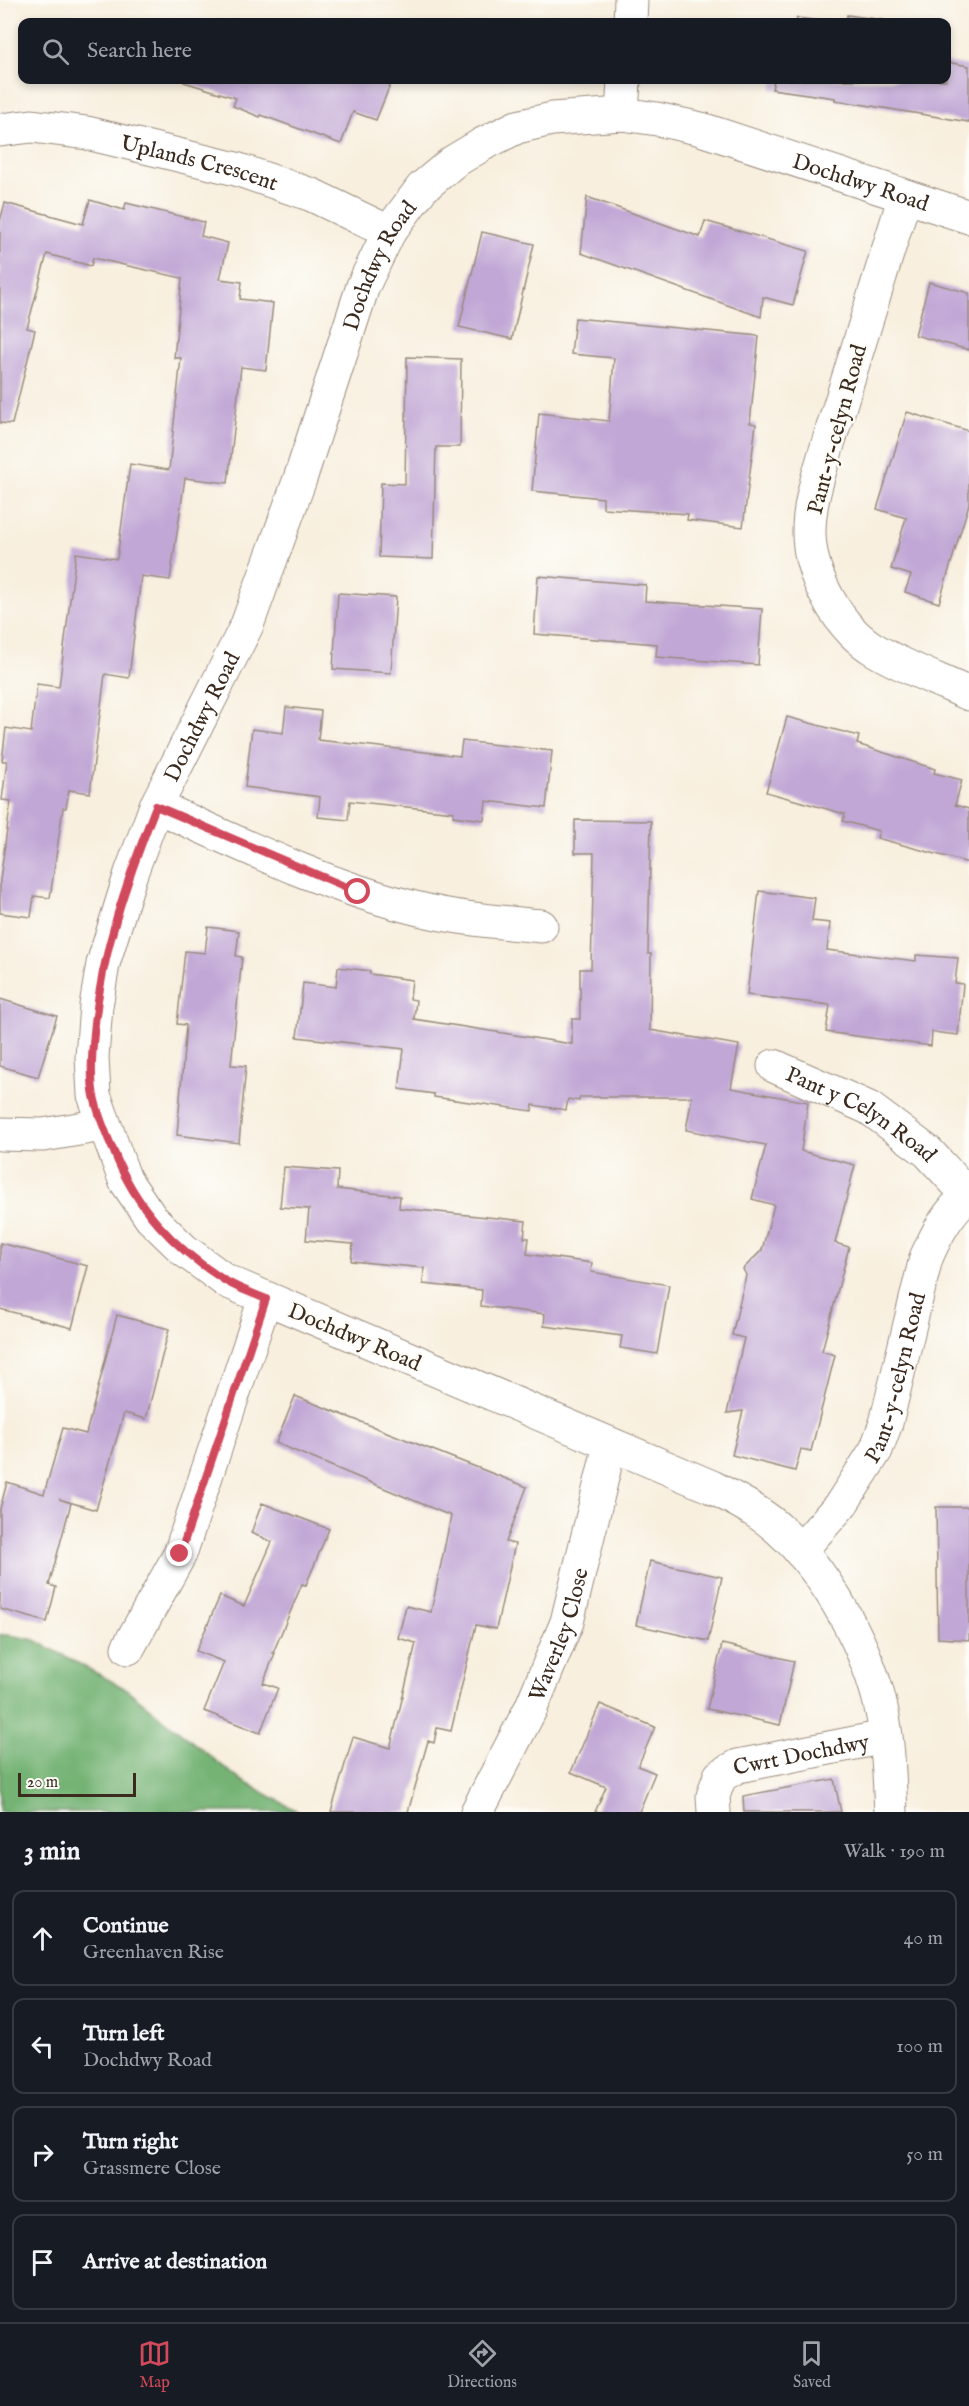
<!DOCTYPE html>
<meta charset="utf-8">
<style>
:root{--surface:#171b24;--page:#242831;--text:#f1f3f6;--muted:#9ea1a6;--line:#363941;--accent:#d1495b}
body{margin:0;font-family:"IM FELL English",serif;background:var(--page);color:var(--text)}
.scale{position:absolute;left:18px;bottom:15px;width:118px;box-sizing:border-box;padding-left:6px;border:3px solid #3b2a1e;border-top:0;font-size:16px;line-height:21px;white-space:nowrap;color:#3b2a1e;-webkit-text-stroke:4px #fdfcf7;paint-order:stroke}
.stop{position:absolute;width:18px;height:18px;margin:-14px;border:4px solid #d1495b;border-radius:50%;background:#fff}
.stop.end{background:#d1495b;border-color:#fff;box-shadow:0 2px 6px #0008}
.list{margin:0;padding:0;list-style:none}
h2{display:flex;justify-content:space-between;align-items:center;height:78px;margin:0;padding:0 24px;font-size:26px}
h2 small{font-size:20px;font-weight:400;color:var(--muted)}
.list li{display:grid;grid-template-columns:39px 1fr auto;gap:18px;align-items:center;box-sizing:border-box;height:96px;margin:0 12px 12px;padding:0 12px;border:2px solid var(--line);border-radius:12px}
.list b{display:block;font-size:22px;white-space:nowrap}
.list p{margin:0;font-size:20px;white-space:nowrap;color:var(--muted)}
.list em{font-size:20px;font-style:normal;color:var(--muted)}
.icon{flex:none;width:33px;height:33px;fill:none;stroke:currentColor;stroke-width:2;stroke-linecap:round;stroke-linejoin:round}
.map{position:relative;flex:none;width:969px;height:1812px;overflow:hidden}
.search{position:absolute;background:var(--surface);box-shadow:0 3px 9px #0003;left:18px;right:18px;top:18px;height:66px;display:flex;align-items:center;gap:15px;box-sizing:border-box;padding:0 21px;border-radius:12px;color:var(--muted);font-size:22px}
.sheet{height:510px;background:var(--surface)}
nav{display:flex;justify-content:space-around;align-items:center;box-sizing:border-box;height:84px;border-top:2px solid var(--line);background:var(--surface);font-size:16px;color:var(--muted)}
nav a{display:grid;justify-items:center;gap:3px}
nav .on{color:var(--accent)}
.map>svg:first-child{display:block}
.forest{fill:#74b374;stroke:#586e49;stroke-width:1.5}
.building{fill:#c1a7d6}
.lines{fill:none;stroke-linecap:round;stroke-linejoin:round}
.minor-casing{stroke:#9a8c7e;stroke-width:35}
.minor{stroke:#fff;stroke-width:33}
.route{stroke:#d1495b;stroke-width:8}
.labels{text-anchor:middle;stroke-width:5;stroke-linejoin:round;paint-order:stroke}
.street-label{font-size:22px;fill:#3b2a1e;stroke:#fdfcf7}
</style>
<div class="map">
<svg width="969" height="1812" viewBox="0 0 969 1812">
<rect width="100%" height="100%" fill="#fdfcf7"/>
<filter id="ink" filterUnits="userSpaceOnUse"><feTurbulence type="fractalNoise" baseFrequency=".0167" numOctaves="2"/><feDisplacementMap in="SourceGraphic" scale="12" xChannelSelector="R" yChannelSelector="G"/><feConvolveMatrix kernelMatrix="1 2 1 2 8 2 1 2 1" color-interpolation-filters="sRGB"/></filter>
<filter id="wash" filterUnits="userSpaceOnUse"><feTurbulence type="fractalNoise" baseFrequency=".008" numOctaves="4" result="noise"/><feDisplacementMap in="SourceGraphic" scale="24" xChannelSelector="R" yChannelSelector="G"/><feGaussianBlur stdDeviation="1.35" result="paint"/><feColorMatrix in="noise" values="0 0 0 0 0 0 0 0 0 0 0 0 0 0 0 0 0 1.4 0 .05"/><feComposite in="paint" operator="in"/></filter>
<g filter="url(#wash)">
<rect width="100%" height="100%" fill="#f8efde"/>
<polygon class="forest" points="0,1635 10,1635 35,1640 126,1689 239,1779 299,1812 0,1812"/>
<g id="blocks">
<g class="building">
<polygon points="847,15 883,20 883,22 846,22"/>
<polygon points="797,18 830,22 796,22"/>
<polygon points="946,62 969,66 969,122 835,100 835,98 772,89 774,80 946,80"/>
<polygon points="185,80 392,80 376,120 353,112 341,144 261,115 260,117 233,106 236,98 184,82"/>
<polygon points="587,197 700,237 705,221 808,251 793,305 763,297 761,317 581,253"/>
<polygon points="90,200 124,210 126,203 204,222 201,236 228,243 220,279 242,282 240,299 273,303 266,370 241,367 228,483 185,478 170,580 141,576 129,678 105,674 90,793 69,790 66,808 63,808 50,898 34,896 31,917 0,913 0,880 11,801 2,800 7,761 2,761 6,728 31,732 37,684 59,687 76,553 117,559 130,464 169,470 181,358 174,358 182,278 93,258 91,266 47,254 27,328 35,330 12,424 0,423 0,221 5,203 83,224"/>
<polygon points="482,232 534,244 512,339 459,327"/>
<polygon points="929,282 969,293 969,350 915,335"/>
<polygon points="575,318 759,336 750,423 756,424 743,527 687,520 688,514 603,508 603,498 532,491 539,413 609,421 614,358 571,354"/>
<polygon points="407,357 461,359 460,447 436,447 433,559 379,557 381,483 405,484"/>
<polygon points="907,412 969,431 969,504 939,603 905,592 911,575 891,569 906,518 877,509"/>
<polygon points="538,576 646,585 645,601 762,609 758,665 656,657 657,644 534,634"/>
<polygon points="338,593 396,597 391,673 333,669"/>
<polygon points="286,707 321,711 318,740 460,756 462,741 552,751 546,808 486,801 484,820 453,816 454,812 350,801 348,820 318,817 320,797 245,787 252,729 283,733"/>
<polygon points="787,717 859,736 857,744 935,769 934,773 962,780 955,805 969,809 969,863 877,838 879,831 843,821 845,814 766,792"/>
<polygon points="575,820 651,821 648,954 651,954 650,1030 739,1045 731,1088 808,1102 801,1151 855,1165 835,1243 849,1247 822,1351 835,1355 811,1451 801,1449 795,1471 732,1455 743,1411 727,1413 744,1338 732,1335 746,1275 743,1269 762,1250 774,1205 752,1199 766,1145 686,1130 692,1097 580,1097 579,1101 568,1099 566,1110 533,1105 532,1111 434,1097 434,1094 399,1089 404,1049 297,1037 303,983 336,987 338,967 370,971 370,974 412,980 410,999 416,1000 414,1019 572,1044 572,1019 580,1019 580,969 591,969 594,853 575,853"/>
<polygon points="759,891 815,898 812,921 830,923 827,950 916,961 916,955 958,958 955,983 963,984 958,1035 932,1032 931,1046 826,1032 830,1005 747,995"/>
<polygon points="208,927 239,931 236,956 242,957 231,1065 246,1066 239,1143 177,1135 186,1025 177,1024 185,951 205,953"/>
<polygon points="0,999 57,1016 38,1077 0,1066"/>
<polygon points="284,1167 338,1171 337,1189 400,1196 399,1208 526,1221 524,1238 529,1238 527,1254 592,1263 591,1272 669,1285 657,1354 620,1348 622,1336 544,1326 545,1314 481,1306 482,1290 423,1284 424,1268 351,1261 353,1244 306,1240 309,1209 280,1207"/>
<polygon points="0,1243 88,1266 72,1328 0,1309"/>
<polygon points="117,1315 169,1329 146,1419 124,1413 96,1510 59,1499 71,1503 49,1585 56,1587 47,1622 0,1609 0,1509 7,1482 44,1494 63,1428 86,1434"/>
<polygon points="295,1396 527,1487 506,1542 515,1544 496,1629 476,1625 451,1731 437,1728 434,1743 428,1741 408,1812 331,1812 353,1737 390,1748 416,1643 398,1638 406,1606 431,1612 451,1516 276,1443"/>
<polygon points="262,1503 329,1529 306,1585 302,1584 273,1653 275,1653 263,1683 278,1688 260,1733 204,1711 224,1662 196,1651 220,1596 244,1606 272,1542 251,1533"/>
<polygon points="936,1507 969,1507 969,1640 938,1638"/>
<polygon points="650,1561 722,1577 708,1641 636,1625"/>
<polygon points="722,1644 794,1661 780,1725 707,1709"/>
<polygon points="600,1704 655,1727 638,1766 655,1773 639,1812 595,1812 606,1787 571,1772"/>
<polygon points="834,1779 841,1812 744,1812 743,1796"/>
</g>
</g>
</g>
<g filter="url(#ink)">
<use href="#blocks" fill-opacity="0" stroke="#9a8c7e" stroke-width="1.5"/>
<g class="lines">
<g class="minor-casing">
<g id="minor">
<polyline points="630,22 631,0"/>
<polyline points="622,114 624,80"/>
<path id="s1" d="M 0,130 L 32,126 L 87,133 L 236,169 L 312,195 L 389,232"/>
<path d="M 905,196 L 823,460 C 816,483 809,507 809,532 C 809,575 839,630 877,651 C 906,668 939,680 969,694"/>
<path d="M 156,806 C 240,844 326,886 415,908 C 457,919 499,922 541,926"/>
<path id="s2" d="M 774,1066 L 869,1108 L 928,1152 L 968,1195"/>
<polyline points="0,1134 43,1135 103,1125"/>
<path id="s3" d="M 800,1551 L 842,1503 L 876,1450 L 886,1423 L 926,1258 C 937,1233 948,1212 969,1194"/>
<polyline points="128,1648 180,1554 265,1299"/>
<path id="s4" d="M 477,1812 L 531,1708 L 567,1622 L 610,1445"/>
<path id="s5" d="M 714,1812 L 713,1796 L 720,1776 L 738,1766 L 885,1737"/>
<path id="s6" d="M 891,1812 C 889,1779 889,1744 882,1712 C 869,1650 828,1574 781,1531 C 761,1512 736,1500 712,1487 L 226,1281 L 184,1250 L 151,1218 L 125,1180 L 94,1095 L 92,1057 L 96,1006 L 103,964 L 131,873 L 156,806 L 247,625 L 300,479 L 363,286 L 389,232 L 422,188 L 453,162 L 483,144 L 517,127 L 552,119 L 622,114 L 657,119 L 701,129 L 969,217"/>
</g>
</g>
<use href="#minor" class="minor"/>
</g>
</g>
<g class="lines" filter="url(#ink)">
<path class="route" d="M 180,1554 L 266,1299 C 252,1293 237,1288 224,1280 C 173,1247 136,1208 114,1152 C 106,1134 98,1115 94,1096 C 90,1076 92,1053 94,1033 C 101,953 127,880 156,806 L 358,892"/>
</g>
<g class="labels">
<g class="street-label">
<text dy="8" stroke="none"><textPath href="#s1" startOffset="204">Uplands Crescent</textPath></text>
<text dy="8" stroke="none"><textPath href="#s6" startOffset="2598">Dochdwy Road</textPath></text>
<text dy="8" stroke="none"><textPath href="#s6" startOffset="2040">Dochdwy Road</textPath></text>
<text transform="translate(836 429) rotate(-75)" y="8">Pant-y-celyn Road</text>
<text dy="8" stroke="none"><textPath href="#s6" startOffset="1554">Dochdwy Road</textPath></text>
<text dy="8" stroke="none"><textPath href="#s2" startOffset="100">Pant y Celyn Road</textPath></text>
<text transform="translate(355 1336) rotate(23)" y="8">Dochdwy Road</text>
<text dy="8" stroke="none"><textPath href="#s3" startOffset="202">Pant-y-celyn Road</textPath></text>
<text dy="8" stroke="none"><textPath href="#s4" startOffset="196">Waverley Close</textPath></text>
<text dy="8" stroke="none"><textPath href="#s5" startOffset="122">Cwrt Dochdwy</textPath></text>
</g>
</g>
</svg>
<div class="scale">20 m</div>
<div class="stop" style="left:358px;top:892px"></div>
<div class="stop end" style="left:180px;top:1554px"></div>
<div class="search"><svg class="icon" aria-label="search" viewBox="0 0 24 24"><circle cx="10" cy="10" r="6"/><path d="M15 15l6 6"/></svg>Search here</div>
</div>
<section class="sheet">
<h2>3 min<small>Walk · 190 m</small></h2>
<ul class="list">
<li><svg class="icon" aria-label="ahead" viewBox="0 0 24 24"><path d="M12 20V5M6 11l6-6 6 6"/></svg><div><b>Continue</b><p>Greenhaven Rise</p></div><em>40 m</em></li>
<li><svg class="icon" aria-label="left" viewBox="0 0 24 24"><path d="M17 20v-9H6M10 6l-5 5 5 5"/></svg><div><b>Turn left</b><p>Dochdwy Road</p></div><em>100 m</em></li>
<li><svg class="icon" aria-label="right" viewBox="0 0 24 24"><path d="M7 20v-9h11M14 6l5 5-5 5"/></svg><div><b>Turn right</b><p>Grassmere Close</p></div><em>50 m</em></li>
<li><svg class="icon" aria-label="arrive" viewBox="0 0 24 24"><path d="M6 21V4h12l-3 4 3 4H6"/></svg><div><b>Arrive at destination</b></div></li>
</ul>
</section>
<nav>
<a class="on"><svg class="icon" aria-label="map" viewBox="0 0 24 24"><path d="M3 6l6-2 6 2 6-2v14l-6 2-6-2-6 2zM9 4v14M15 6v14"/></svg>Map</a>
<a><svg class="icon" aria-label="directions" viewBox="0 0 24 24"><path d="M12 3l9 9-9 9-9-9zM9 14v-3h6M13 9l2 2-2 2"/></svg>Directions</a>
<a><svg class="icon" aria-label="saved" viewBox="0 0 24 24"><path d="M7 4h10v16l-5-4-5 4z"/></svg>Saved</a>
</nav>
